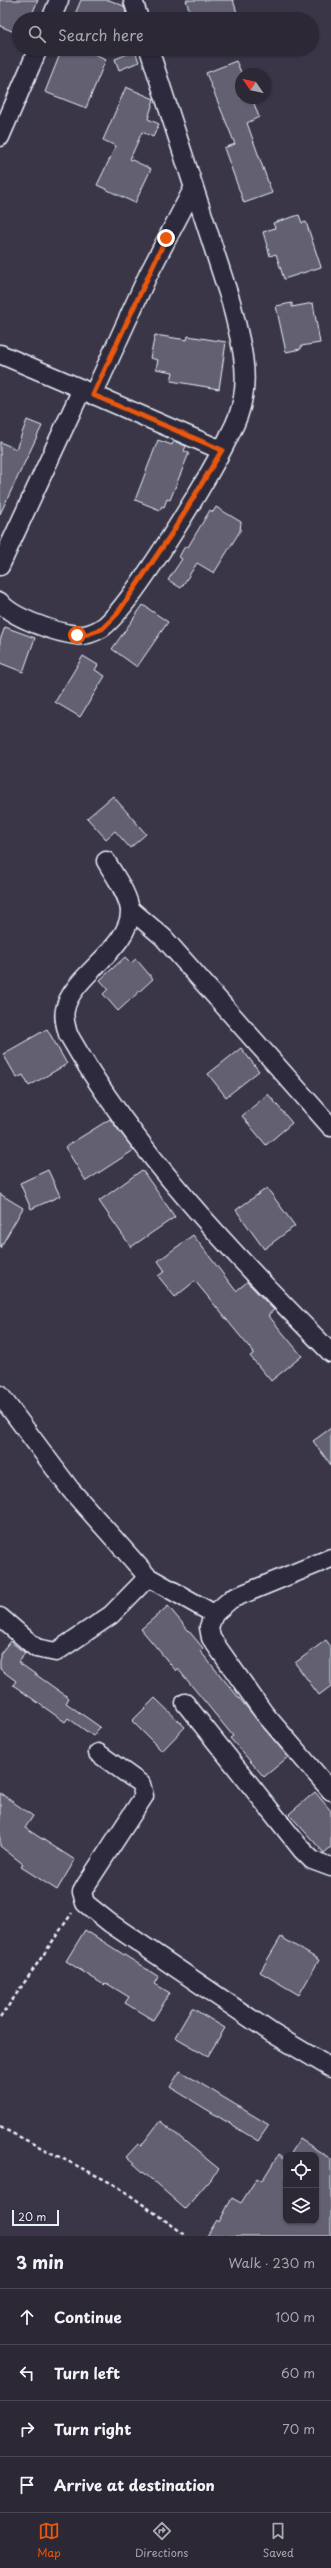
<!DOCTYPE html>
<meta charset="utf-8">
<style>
:root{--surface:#2c2836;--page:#383442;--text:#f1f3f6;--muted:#a6a6ad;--line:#484451;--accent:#ea580c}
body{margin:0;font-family:"Playpen Sans",sans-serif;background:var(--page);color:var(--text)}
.controls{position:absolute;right:12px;bottom:12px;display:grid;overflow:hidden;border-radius:8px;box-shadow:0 1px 3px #0004}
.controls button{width:36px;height:36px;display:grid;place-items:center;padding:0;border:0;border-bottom:1px solid var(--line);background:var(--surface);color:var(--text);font:20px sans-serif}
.compass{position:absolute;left:235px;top:68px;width:36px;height:36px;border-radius:50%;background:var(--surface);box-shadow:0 1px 3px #0004;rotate:304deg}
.scale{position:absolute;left:12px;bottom:10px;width:47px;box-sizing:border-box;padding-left:4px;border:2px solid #e8f1f8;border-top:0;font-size:11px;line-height:14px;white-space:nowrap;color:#e8f1f8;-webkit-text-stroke:3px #2f2a3d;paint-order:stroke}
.stop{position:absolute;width:12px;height:12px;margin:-9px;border:3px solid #ea580c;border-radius:50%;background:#fff}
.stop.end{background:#ea580c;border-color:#fff;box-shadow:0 1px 4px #0008}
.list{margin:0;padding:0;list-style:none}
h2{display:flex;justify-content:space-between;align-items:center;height:52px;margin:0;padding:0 16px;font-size:17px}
h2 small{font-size:13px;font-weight:400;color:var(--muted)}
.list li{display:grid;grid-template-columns:26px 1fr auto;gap:12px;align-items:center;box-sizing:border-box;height:56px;padding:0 16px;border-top:1px solid var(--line)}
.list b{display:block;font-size:15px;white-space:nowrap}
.list em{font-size:13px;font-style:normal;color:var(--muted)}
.icon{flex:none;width:22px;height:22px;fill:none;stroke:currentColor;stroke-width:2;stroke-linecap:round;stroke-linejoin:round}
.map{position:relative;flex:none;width:331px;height:2236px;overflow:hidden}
.search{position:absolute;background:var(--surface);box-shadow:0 1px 3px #0004;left:12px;right:12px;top:12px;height:44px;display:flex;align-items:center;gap:10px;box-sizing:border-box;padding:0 14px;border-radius:22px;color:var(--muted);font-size:15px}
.sheet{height:276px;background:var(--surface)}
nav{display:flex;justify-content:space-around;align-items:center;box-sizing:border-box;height:56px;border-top:1px solid var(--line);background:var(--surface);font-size:11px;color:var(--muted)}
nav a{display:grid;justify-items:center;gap:2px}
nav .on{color:var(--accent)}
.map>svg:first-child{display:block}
.building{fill:#636171;stroke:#e8f1f8}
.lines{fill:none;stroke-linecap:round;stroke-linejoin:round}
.street-casing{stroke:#e8f1f8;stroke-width:21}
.path{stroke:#e8f1f8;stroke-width:2.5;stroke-dasharray:4 3;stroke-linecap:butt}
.street{stroke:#2f2a3d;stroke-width:18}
.route{stroke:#ea580c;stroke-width:5}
</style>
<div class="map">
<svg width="331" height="2236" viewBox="0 0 331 2236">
<rect width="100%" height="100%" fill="#3a3648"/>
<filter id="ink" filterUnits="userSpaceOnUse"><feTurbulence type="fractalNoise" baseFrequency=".025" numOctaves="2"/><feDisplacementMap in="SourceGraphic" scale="8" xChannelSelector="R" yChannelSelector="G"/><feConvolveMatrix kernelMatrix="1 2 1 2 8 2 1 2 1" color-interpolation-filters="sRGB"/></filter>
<g filter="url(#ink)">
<g class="building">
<polygon points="0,0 38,0 30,19 19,19 19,34 0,26"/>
<polygon points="81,0 109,0 124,6 126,12 123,19 73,19"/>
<polygon points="186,0 233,0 239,19 192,19"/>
<polygon points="62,49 82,49 106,59 86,108 45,92"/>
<polygon points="135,51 139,62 119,70 115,59"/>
<polygon points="236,61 241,72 241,98 252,98 259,117 247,123 272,193 244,203 224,148 235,144 206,73"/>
<polygon points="126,87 154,99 148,119 159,124 153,137 142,132 130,159 151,169 135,203 97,185 116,146 103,140"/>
<polygon points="299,215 302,223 306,222 321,267 284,279 276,254 270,256 263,232 275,228 273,223"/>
<polygon points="292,303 292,307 313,303 320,343 301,346 301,349 286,352 276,306"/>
<polygon points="155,335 187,340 188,336 226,342 219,389 171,381 173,372 156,369 158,360 150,358"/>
<polygon points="27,420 42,426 0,514 0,442 16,449"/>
<polygon points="158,440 172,445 174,441 186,446 184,451 189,453 170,500 167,499 164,507 162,506 160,510 135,500"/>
<polygon points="216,507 241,522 240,531 214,573 197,563 181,588 168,580 182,559 179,557 185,546 188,547 210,510 213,512"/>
<polygon points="143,605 168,622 137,667 112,649"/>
<polygon points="5,627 35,638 23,672 0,663 0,640"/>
<polygon points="83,656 98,665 95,670 105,676 80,717 55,702"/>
<polygon points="113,796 146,834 130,848 115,831 106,839 87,818"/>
<polygon points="125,957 131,963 136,959 153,979 118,1011 103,994 108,989 100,980"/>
<polygon points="47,1029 67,1064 29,1086 23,1075 17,1078 3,1054"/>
<polygon points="241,1048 259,1071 226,1097 208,1074"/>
<polygon points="268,1094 292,1123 266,1145 242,1116"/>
<polygon points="110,1119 134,1150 86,1181 65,1147"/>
<polygon points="48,1170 60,1196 31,1209 20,1183"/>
<polygon points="142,1170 175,1217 131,1247 99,1201"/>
<polygon points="267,1188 295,1226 264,1249 236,1210"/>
<polygon points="0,1194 23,1208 0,1248"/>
<polygon points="193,1235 236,1291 247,1282 274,1310 268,1315 302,1356 271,1381 250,1356 254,1353 195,1281 175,1297 158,1276 165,1271 158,1261"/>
<polygon points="331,1428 331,1465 313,1441"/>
<polygon points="168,1606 203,1648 200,1651 288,1757 264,1777 230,1738 233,1736 178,1669 176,1671 141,1629"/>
<polygon points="326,1640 331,1647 331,1686 319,1695 295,1663"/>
<polygon points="10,1641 25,1653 18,1662 69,1698 66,1703 100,1727 93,1736 68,1718 65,1722 13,1685 16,1681 0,1669 0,1654"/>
<polygon points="155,1698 185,1727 162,1751 132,1721"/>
<polygon points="315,1792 331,1811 331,1847 324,1853 289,1814"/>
<polygon points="0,1793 33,1816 25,1828 75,1860 57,1890 21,1867 23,1864 0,1846"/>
<polygon points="85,1930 159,1977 155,1984 170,1993 153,2020 125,2003 129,1997 106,1983 104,1985 66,1961"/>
<polygon points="281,1937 319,1960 299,1995 260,1972"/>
<polygon points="192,2008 225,2028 208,2056 175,2037"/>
<polygon points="180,2071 269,2125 258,2141 170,2087"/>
<polygon points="160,2121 219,2169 185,2209 126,2157 138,2144 141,2146"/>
<polygon points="300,2139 331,2159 331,2236 207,2236 217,2220 219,2222 232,2198 241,2203 257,2178 262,2181 278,2155 286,2161 286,2221 316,2221 316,2155 290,2155"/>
</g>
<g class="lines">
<g class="street-casing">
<g id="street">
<polyline points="133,0 139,19"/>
<polyline points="51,19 59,0"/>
<polyline points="0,137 38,49"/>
<polyline points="0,354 82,389 0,566"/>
<polyline points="83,390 221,450"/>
<polyline points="93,395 148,275 193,189"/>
<path d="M 0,602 C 12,618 57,633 77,635 C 85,636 93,633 100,629 C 126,616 216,466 230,434 C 236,423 241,410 243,397 C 249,366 238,332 231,302 L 149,49"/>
<path d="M 106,861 C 114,875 129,895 130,911 C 131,948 70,977 65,1010 C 63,1018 66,1026 68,1034 C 136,1154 235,1255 331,1353"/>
<polyline points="130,909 163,937 331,1127"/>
<polyline points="0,1395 70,1489 148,1577 214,1614 231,1599 331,1558"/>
<polyline points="214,1614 209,1627 211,1638 264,1713 331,1791"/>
<polyline points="0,1617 36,1648 56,1652 111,1615 148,1577"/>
<polyline points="185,1703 302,1850 312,1860 331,1867"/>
<polyline points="98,1753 141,1784 144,1796 86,1885 82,1892 85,1903 110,1923 272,2033 331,2068"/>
</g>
</g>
<g class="path">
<polyline points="0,2018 72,1913"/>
<polyline points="0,2127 117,2186 187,2236"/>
</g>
<use href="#street" class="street"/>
</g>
</g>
<g class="lines" filter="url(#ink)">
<polyline class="route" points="77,635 88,634 102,629 117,614 172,533 222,450 93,395 166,238"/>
</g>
</svg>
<div class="controls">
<button><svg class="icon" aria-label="locate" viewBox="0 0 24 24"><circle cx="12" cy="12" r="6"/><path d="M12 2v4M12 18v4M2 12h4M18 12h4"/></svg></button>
<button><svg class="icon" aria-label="layers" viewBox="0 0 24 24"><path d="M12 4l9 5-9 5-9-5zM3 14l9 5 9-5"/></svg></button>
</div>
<svg class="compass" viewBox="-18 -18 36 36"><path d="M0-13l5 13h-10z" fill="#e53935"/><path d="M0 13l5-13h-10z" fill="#a6a6ad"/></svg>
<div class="scale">20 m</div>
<div class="stop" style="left:77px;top:635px"></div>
<div class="stop end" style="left:166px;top:238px"></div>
<div class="search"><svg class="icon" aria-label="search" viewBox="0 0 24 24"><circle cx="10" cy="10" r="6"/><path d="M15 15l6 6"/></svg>Search here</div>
</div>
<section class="sheet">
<h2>3 min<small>Walk · 230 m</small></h2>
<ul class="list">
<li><svg class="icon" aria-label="ahead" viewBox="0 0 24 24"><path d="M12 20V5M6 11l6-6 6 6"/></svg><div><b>Continue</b></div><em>100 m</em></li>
<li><svg class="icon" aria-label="left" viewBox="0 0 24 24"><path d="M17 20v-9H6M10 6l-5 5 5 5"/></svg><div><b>Turn left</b></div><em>60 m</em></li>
<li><svg class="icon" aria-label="right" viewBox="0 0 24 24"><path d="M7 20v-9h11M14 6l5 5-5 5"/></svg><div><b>Turn right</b></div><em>70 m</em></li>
<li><svg class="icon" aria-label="arrive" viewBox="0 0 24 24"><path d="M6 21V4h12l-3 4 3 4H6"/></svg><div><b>Arrive at destination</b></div></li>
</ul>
</section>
<nav>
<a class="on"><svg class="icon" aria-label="map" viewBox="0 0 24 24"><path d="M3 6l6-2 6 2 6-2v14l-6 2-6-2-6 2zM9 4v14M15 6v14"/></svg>Map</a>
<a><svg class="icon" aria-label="directions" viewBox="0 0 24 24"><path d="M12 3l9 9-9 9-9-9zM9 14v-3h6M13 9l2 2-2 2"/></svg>Directions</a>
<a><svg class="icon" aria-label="saved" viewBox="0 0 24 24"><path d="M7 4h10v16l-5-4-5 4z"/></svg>Saved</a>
</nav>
